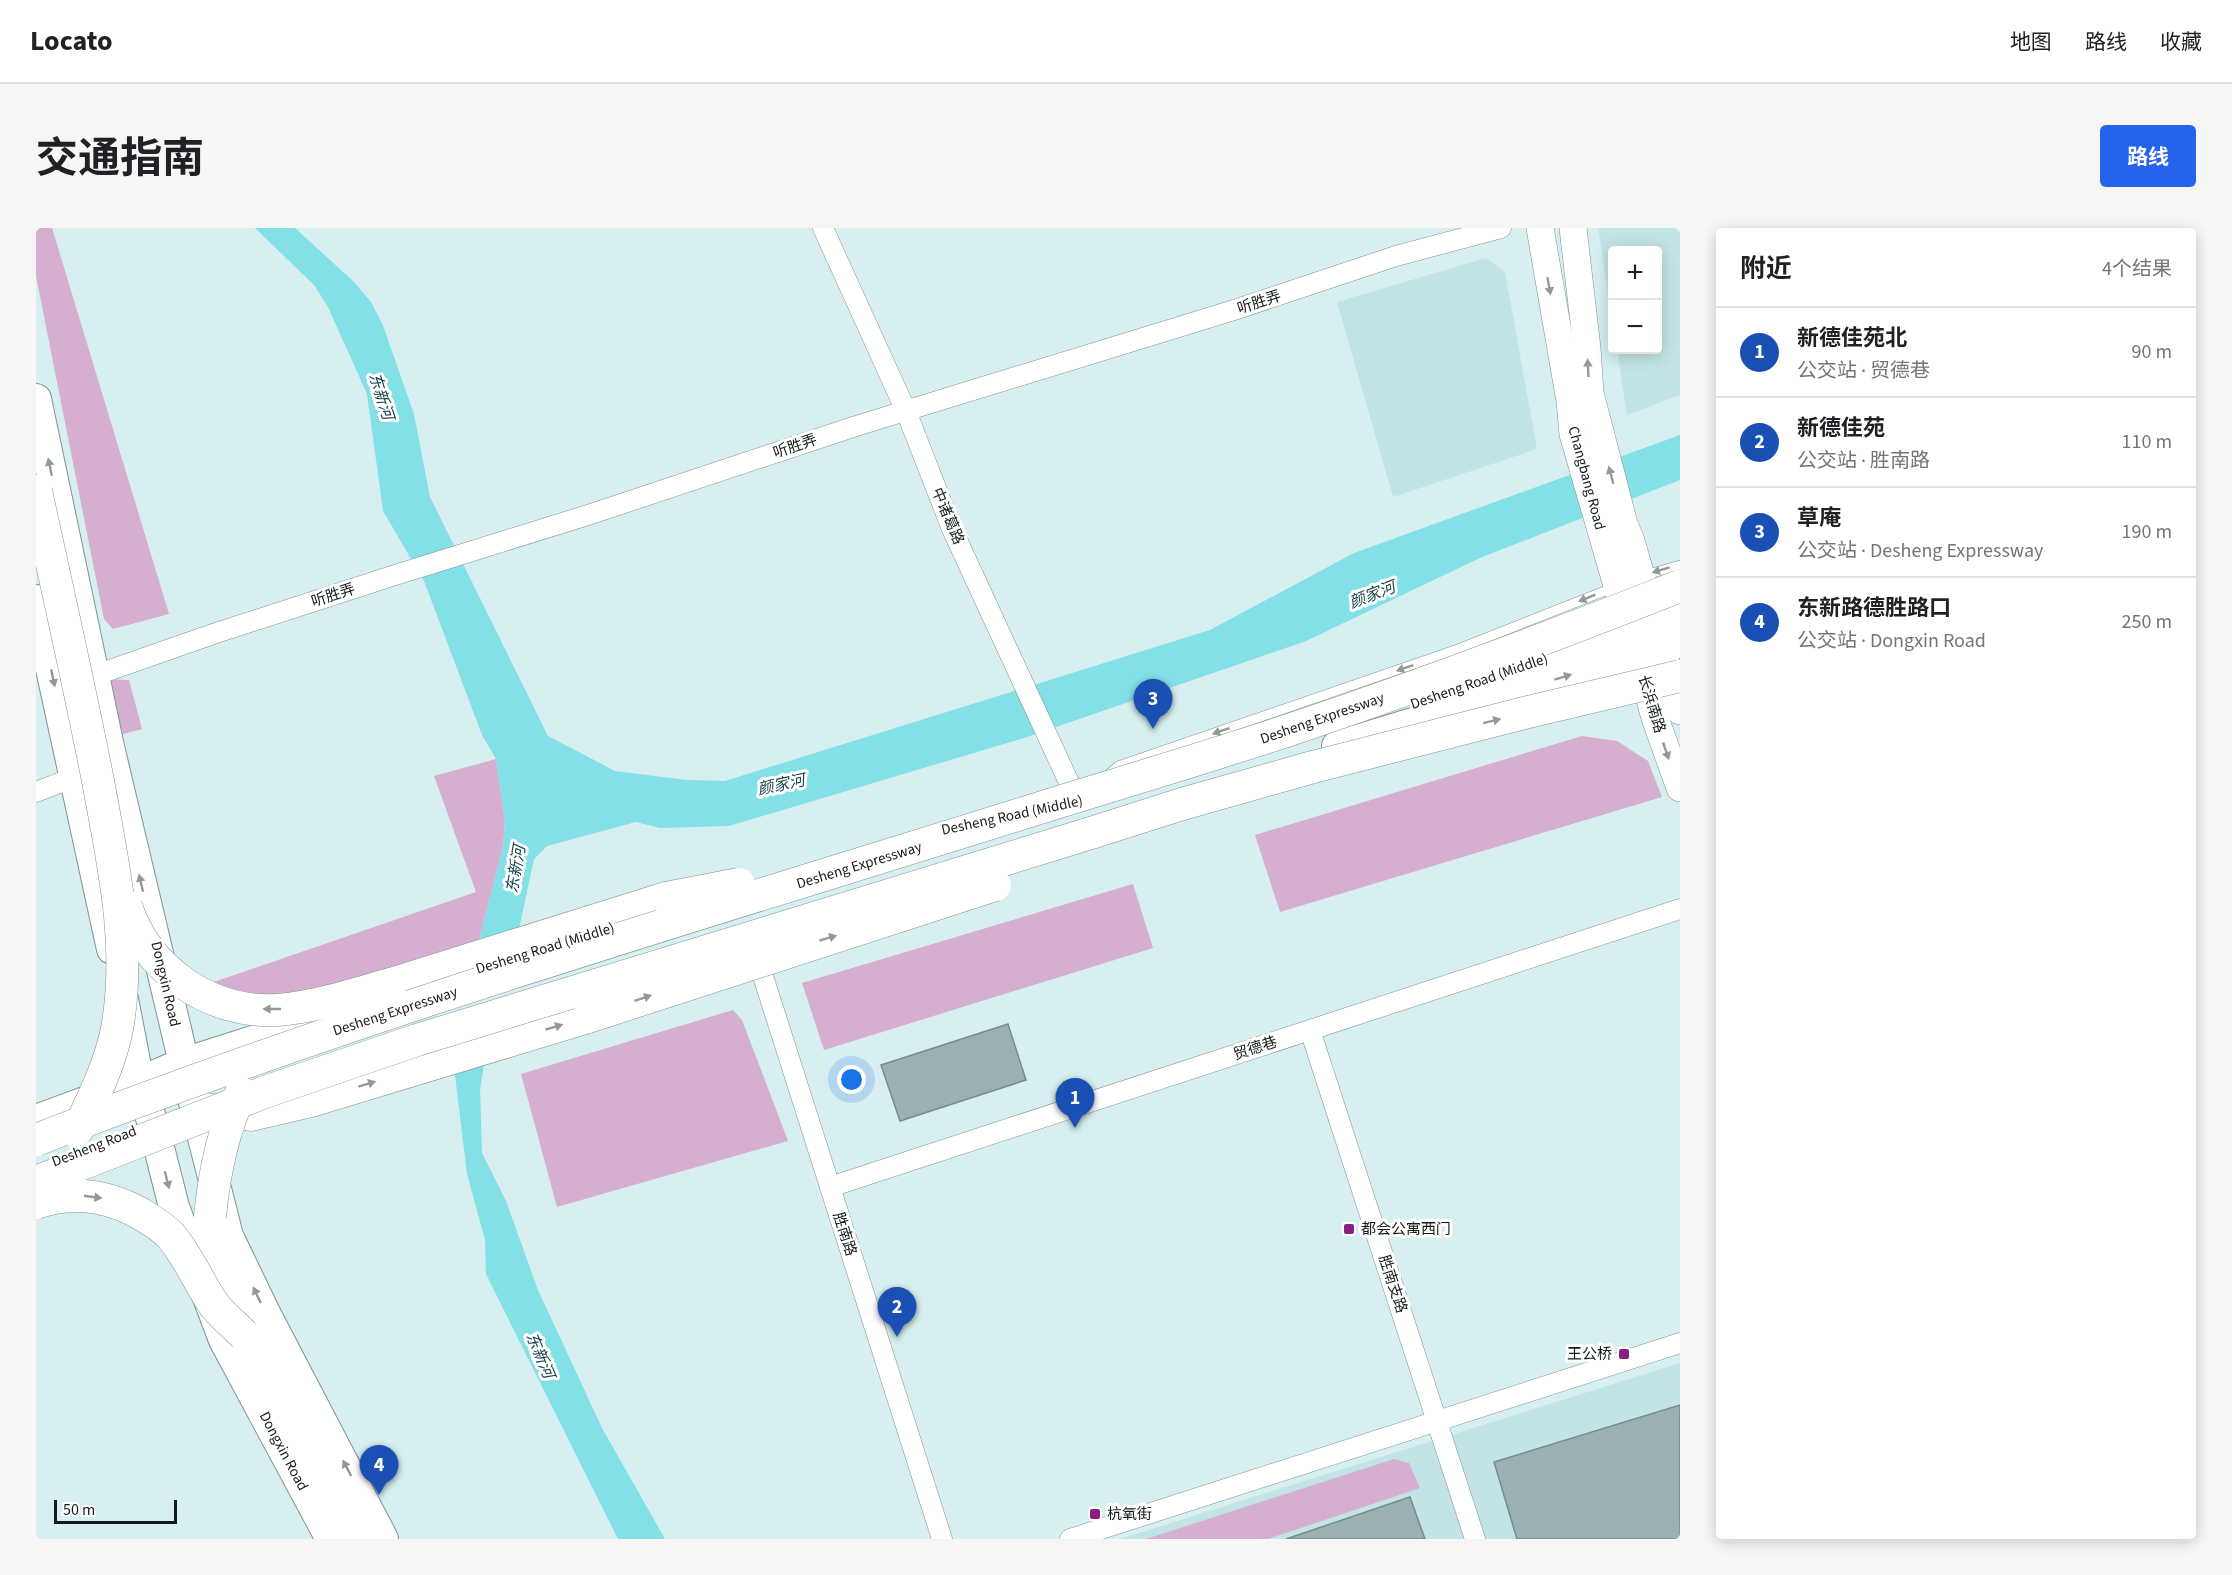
<!DOCTYPE html>
<html lang="zh">
<meta charset="utf-8">
<style>
:root{--surface:#fff;--page:#f6f6f6;--text:#202124;--muted:#757577;--line:#e0e0e0;--accent:#2563eb}
body{margin:0;font-family:"Source Sans 3","Noto Sans SC",sans-serif;background:var(--page);color:var(--text)}
.controls{position:absolute;right:18px;top:18px;display:grid;overflow:hidden;border-radius:6px;box-shadow:0 3px 15px #0003}
.controls button{width:54px;height:54px;display:grid;place-items:center;padding:0;border:0;border-bottom:2px solid var(--line);background:var(--surface);color:var(--text);font:30px sans-serif}
.scale{position:absolute;left:18px;bottom:15px;width:123px;box-sizing:border-box;padding-left:6px;border:3px solid #131b1c;border-top:0;font-size:16px;line-height:21px;white-space:nowrap;color:#131b1c;-webkit-text-stroke:4px #fff;paint-order:stroke}
.you{position:absolute;left:816px;top:852px;width:21px;height:21px;margin:-15px;border:4px solid #fff;border-radius:50%;background:#1a73e8;box-shadow:0 0 0 9px #1a73e833}
.badge{display:grid;place-items:center;width:39px;height:39px;border-radius:50%;background:var(--accent);color:#fff;font-size:20px;font-weight:700}
.pin{position:absolute;translate:-50% -50px;filter:drop-shadow(0 2px 3px #0008)}
.pin::after{content:'';position:absolute;top:32px;width:21px;height:18px;background:inherit;clip-path:polygon(0 0,100% 0,50% 100%)}
.list{margin:0;padding:0;list-style:none}
h2{display:flex;justify-content:space-between;align-items:center;height:78px;margin:0;padding:0 24px;font-size:26px}
h2 small{font-size:20px;font-weight:400;color:var(--muted)}
.list li{display:grid;grid-template-columns:39px 1fr auto;gap:18px;align-items:center;box-sizing:border-box;height:90px;padding:0 24px;border-top:2px solid var(--line)}
.list b{display:block;font-size:22px;white-space:nowrap}
.list p{margin:0;font-size:20px;white-space:nowrap;color:var(--muted)}
.list em{font-size:20px;font-style:normal;color:var(--muted)}
.map{position:relative;flex:none;width:1644px;height:1311px;overflow:hidden;border-radius:6px}
header{display:flex;align-items:center;gap:36px;box-sizing:border-box;height:84px;padding:0 30px;background:var(--surface);border-bottom:2px solid var(--line)}
header strong{font-size:28px}
nav{display:flex;gap:33px;margin-inline-start:auto;font-size:21px}
.intro{display:flex;align-items:center;justify-content:space-between;box-sizing:border-box;height:144px;padding:0 36px}
h1{margin:0;font-size:42px}
.button{padding:15px 27px;border-radius:6px;background:var(--accent);color:#fff;font-size:21px;font-weight:700}
main{display:flex;gap:36px;padding:0 36px}
aside{flex:1;background:var(--surface);border-radius:6px;box-shadow:0 3px 15px #0003}
.map>svg:first-child{display:block}
.built{fill:#c3e4e6}
.green{fill:#d6aed0}
.water{fill:#82e0e6}
.building{fill:#9ab0b2;stroke:#768c8d;stroke-width:1.5}
.lines{fill:none;stroke-linecap:round;stroke-linejoin:round}
.service-casing{stroke:#7d9394;stroke-width:10}
.minor-casing{stroke:#7d9394;stroke-width:21}
.secondary-casing{stroke:#7d9394;stroke-width:28}
.primary-casing{stroke:#7d9394;stroke-width:32}
.trunk-casing{stroke:#7d9394;stroke-width:33}
.service{stroke:#fff;stroke-width:9}
.minor{stroke:#fff;stroke-width:20}
.secondary{stroke:#fff;stroke-width:27}
.primary{stroke:#fff;stroke-width:30}
.trunk{stroke:#fff;stroke-width:32}
.trunk-bridge-casing{stroke:#7d9394;stroke-width:33;stroke-linecap:butt}
.trunk-bridge{stroke:#fff;stroke-width:32}
.oneway{fill:#959899}
.poi-dot{fill:#8b1e83;stroke:#fff;stroke-width:2}
.labels{text-anchor:middle;stroke-width:6;stroke-linejoin:round;paint-order:stroke}
.street-label{font-size:15px;fill:#131b1c;stroke:#fff}
.poi-label{font-size:15px;fill:#131b1c;stroke:#fff;text-anchor:start}
.water-label{font-size:16px;font-style:italic;fill:#174346;stroke:#fff}
</style>
<header>
<strong>Locato</strong>
<nav><a>地图</a><a>路线</a><a>收藏</a></nav>
</header>
<div class="intro"><h1>交通指南</h1><a class="button">路线</a></div>
<main>
<div class="map">
<svg width="1644" height="1311" viewBox="0 0 1644 1311">
<rect width="100%" height="100%" fill="#d7eff0"/>
<g class="built">
<polygon points="1562,0 1644,0 1644,167 1591,187 1581,122 1622,122 1622,22 1576,22 1576,91"/>
<polygon points="1450,30 1469,44 1501,221 1357,269 1301,74"/>
<polygon points="1644,1135 1644,1311 1084,1311"/>
</g>
<g class="green">
<polygon points="0,0 16,0 133,386 77,401 68,391 0,48"/>
<polygon points="69,451 93,452 106,501 80,508"/>
<polygon points="1546,508 1581,513 1612,533 1626,569 1244,684 1219,607"/>
<polygon points="460,531 469,593 467,618 443,713 273,764 242,768 215,766 175,755 440,664 398,548"/>
<polygon points="1097,656 1117,720 788,822 766,755"/>
<polygon points="697,782 706,792 752,913 521,979 485,846"/>
<polygon points="1358,1231 1373,1235 1384,1260 1232,1311 1110,1311"/>
</g>
<g class="water">
<polygon points="219,0 259,0 317,53 335,74 346,95 378,186 394,269 512,508 579,543 651,552 689,553 1174,402 1318,325 1644,207 1644,252 1446,329 1270,413 988,510 693,598 624,600 600,594 511,618 498,631 483,701 443,713 467,618 469,593 460,531 446,507 388,353 347,283 331,166 292,79 278,57"/>
<polygon points="449,831 444,861 446,925 470,973 502,1062 566,1200 629,1311 582,1311 450,1046 449,1012 431,946 418,839"/>
</g>
<g class="building">
<polygon points="972,796 990,852 864,893 845,837"/>
<polygon points="1644,1177 1644,1311 1481,1311 1458,1234"/>
<polygon points="1374,1269 1389,1311 1250,1311"/>
</g>
<g class="lines">
<g class="service-casing">
<g id="service">
<polyline points="1606,348 1644,337"/>
<polyline points="1073,546 1082,538 1422,421 1579,359"/>
</g>
</g>
<g class="minor-casing">
<g id="minor">
<polyline points="787,0 870,183 916,301 1042,574"/>
<polyline points="57,448 180,405 356,348 552,287 817,199 1198,82 1360,28 1465,0"/>
<polyline points="0,564 39,549"/>
<polyline points="719,723 906,1311"/>
<polyline points="1274,802 1439,1311"/>
<polyline points="794,959 1644,681"/>
<polyline points="1034,1311 1644,1115"/>
</g>
</g>
<g class="secondary-casing">
<g id="secondary">
<polyline points="1504,0 1534,173 1537,206 1593,399"/>
<polyline points="1537,0 1551,120 1554,165 1588,296 1595,313 1644,483"/>
<polyline points="1604,436 1619,490 1644,560"/>
</g>
</g>
<g class="primary-casing">
<g id="primary">
<polyline points="0,171 73,519 148,835 192,1008 229,1085 347,1311"/>
<polyline points="0,372 76,721"/>
<polyline points="1411,464 1644,386"/>
<polyline points="1301,518 1644,414"/>
<polyline points="87,771 103,854 117,896 138,979 188,1112 295,1311"/>
<polyline points="0,892 103,854 148,835 320,780"/>
</g>
</g>
<g class="trunk-casing">
<g id="trunk">
<polyline points="1055,605 1146,576 1277,539"/>
<polyline points="355,756 630,670"/>
<polyline points="170,881 215,887 275,873 552,789"/>
<polyline points="174,989 177,1023 181,1047 193,1078 251,1191 318,1311"/>
</g>
</g>
<use href="#service" class="service"/>
<use href="#minor" class="minor"/>
<use href="#secondary" class="secondary"/>
<use href="#primary" class="primary"/>
<use href="#trunk" class="trunk"/>
<g class="trunk-bridge-casing">
<g id="trunk-bridge">
<path d="M 0,263 C 21,360 43,456 62,553 C 77,635 96,717 81,801 C 74,836 59,866 44,898 L 40,903"/>
<polyline points="1277,539 1488,485 1644,448"/>
<polyline points="630,670 703,656"/>
<path d="M 90,678 C 111,742 174,786 242,782 C 280,779 319,766 355,756"/>
<polyline points="552,789 959,657"/>
<path d="M 0,912 C 336,781 683,681 1026,573 C 1107,548 1188,524 1268,497 C 1395,454 1520,407 1644,358"/>
<polyline points="0,954 229,864 381,812 1055,605"/>
<path d="M 0,975 C 37,962 71,967 105,986 C 115,992 127,999 135,1008 C 153,1029 163,1056 179,1078 C 187,1088 199,1098 208,1107"/>
<path d="M 174,989 C 178,946 186,904 205,865"/>
</g>
</g>
<use href="#trunk-bridge" class="trunk-bridge"/>
</g>
<defs><path id="oneway-solid" d="M-6-.8H1V-3.2L6.5 0L1 3.2V.8H-6Z" transform="scale(1.5)"/></defs>
<g class="oneway">
<use href="#oneway-solid" transform="translate(1513 58) rotate(80)"/>
<use href="#oneway-solid" transform="translate(1552 140) rotate(-93)"/>
<use href="#oneway-solid" transform="translate(14 239) rotate(-102)"/>
<use href="#oneway-solid" transform="translate(1575 247) rotate(-105)"/>
<use href="#oneway-solid" transform="translate(1625 342) rotate(163)"/>
<use href="#oneway-solid" transform="translate(1551 370) rotate(158)"/>
<use href="#oneway-solid" transform="translate(1369 440) rotate(161)"/>
<use href="#oneway-solid" transform="translate(1527 449) rotate(-17)"/>
<use href="#oneway-solid" transform="translate(17 450) rotate(78)"/>
<use href="#oneway-solid" transform="translate(1456 493) rotate(-14)"/>
<use href="#oneway-solid" transform="translate(1185 503) rotate(161)"/>
<use href="#oneway-solid" transform="translate(1630 523) rotate(71)"/>
<use href="#oneway-solid" transform="translate(105 655) rotate(-103)"/>
<use href="#oneway-solid" transform="translate(792 710) rotate(-17)"/>
<use href="#oneway-solid" transform="translate(607 770) rotate(-18)"/>
<use href="#oneway-solid" transform="translate(236 781) rotate(180)"/>
<use href="#oneway-solid" transform="translate(518 799) rotate(-17)"/>
<use href="#oneway-solid" transform="translate(331 856) rotate(-17)"/>
<use href="#oneway-solid" transform="translate(131 952) rotate(76)"/>
<use href="#oneway-solid" transform="translate(57 969) rotate(8)"/>
<use href="#oneway-solid" transform="translate(221 1067) rotate(-116)"/>
<use href="#oneway-solid" transform="translate(311 1240) rotate(-118)"/>
</g>
<g class="poi-dot">
<rect x="1307" y="995" width="12" height="12" rx="3"/>
<rect x="1582" y="1120" width="12" height="12" rx="3"/>
<rect x="1053" y="1280" width="12" height="12" rx="3"/>
</g>
<g class="labels">
<g class="street-label">
<text transform="translate(1223 74) rotate(-18)" y="5">听胜弄</text>
<text transform="translate(759 218) rotate(-19)" y="5">听胜弄</text>
<text transform="translate(1551 250) rotate(75)" y="5">Changbang Road</text>
<text transform="translate(912 288) rotate(67)" y="5">中诸葛路</text>
<text transform="translate(297 367) rotate(-18)" y="5">听胜弄</text>
<text transform="translate(1443 453) rotate(-19)" y="5">Desheng Road (Middle)</text>
<text transform="translate(1616 476) rotate(73)" y="5">长浜南路</text>
<text transform="translate(1286 490) rotate(-19)" y="5">Desheng Expressway</text>
<text transform="translate(976 587) rotate(-12)" y="5">Desheng Road (Middle)</text>
<text transform="translate(823 637) rotate(-17)" y="5">Desheng Expressway</text>
<text transform="translate(509 720) rotate(-17)" y="5">Desheng Road (Middle)</text>
<text transform="translate(130 756) rotate(77)" y="5">Dongxin Road</text>
<text transform="translate(359 783) rotate(-18)" y="5">Desheng Expressway</text>
<text transform="translate(1219 820) rotate(-18)" y="5">贸德巷</text>
<text transform="translate(58 918) rotate(-21)" y="5">Desheng Road</text>
<text transform="translate(809 1006) rotate(72)" y="5">胜南路</text>
<text transform="translate(1357 1056) rotate(72)" y="5">胜南支路</text>
<text transform="translate(248 1223) rotate(62)" y="5">Dongxin Road</text>
</g>
<g class="poi-label">
<text x="1325" y="1006">都会公寓西门</text>
<text x="1576" y="1131" text-anchor="end">王公桥</text>
<text x="1071" y="1291">杭氧街</text>
</g>
<g class="water-label">
<text transform="translate(346 168) rotate(72)" y="6">东新河</text>
<text transform="translate(1336 366) rotate(-21)" y="6">颜家河</text>
<text transform="translate(745 556) rotate(-12)" y="6">颜家河</text>
<text transform="translate(479 641) rotate(-80)" y="6">东新河</text>
<text transform="translate(505 1127) rotate(67)" y="6">东新河</text>
</g>
</g>
</svg>
<div class="controls">
<button>+</button>
<button>−</button>
</div>
<div class="scale">50 m</div>
<div class="you"></div>
<div class="pin badge" style="left:1039px;top:900px;background:#1a4fb4">1</div>
<div class="pin badge" style="left:861px;top:1109px;background:#1a4fb4">2</div>
<div class="pin badge" style="left:1117px;top:501px;background:#1a4fb4">3</div>
<div class="pin badge" style="left:343px;top:1267px;background:#1a4fb4">4</div>
</div>
<aside>
<h2>附近<small>4个结果</small></h2>
<ul class="list">
<li><span class="badge" style="background:#1a4fb4">1</span><div><b>新德佳苑北</b><p>公交站 · 贸德巷</p></div><em>90 m</em></li>
<li><span class="badge" style="background:#1a4fb4">2</span><div><b>新德佳苑</b><p>公交站 · 胜南路</p></div><em>110 m</em></li>
<li><span class="badge" style="background:#1a4fb4">3</span><div><b>草庵</b><p>公交站 · Desheng Expressway</p></div><em>190 m</em></li>
<li><span class="badge" style="background:#1a4fb4">4</span><div><b>东新路德胜路口</b><p>公交站 · Dongxin Road</p></div><em>250 m</em></li>
</ul>
</aside>
</main>
